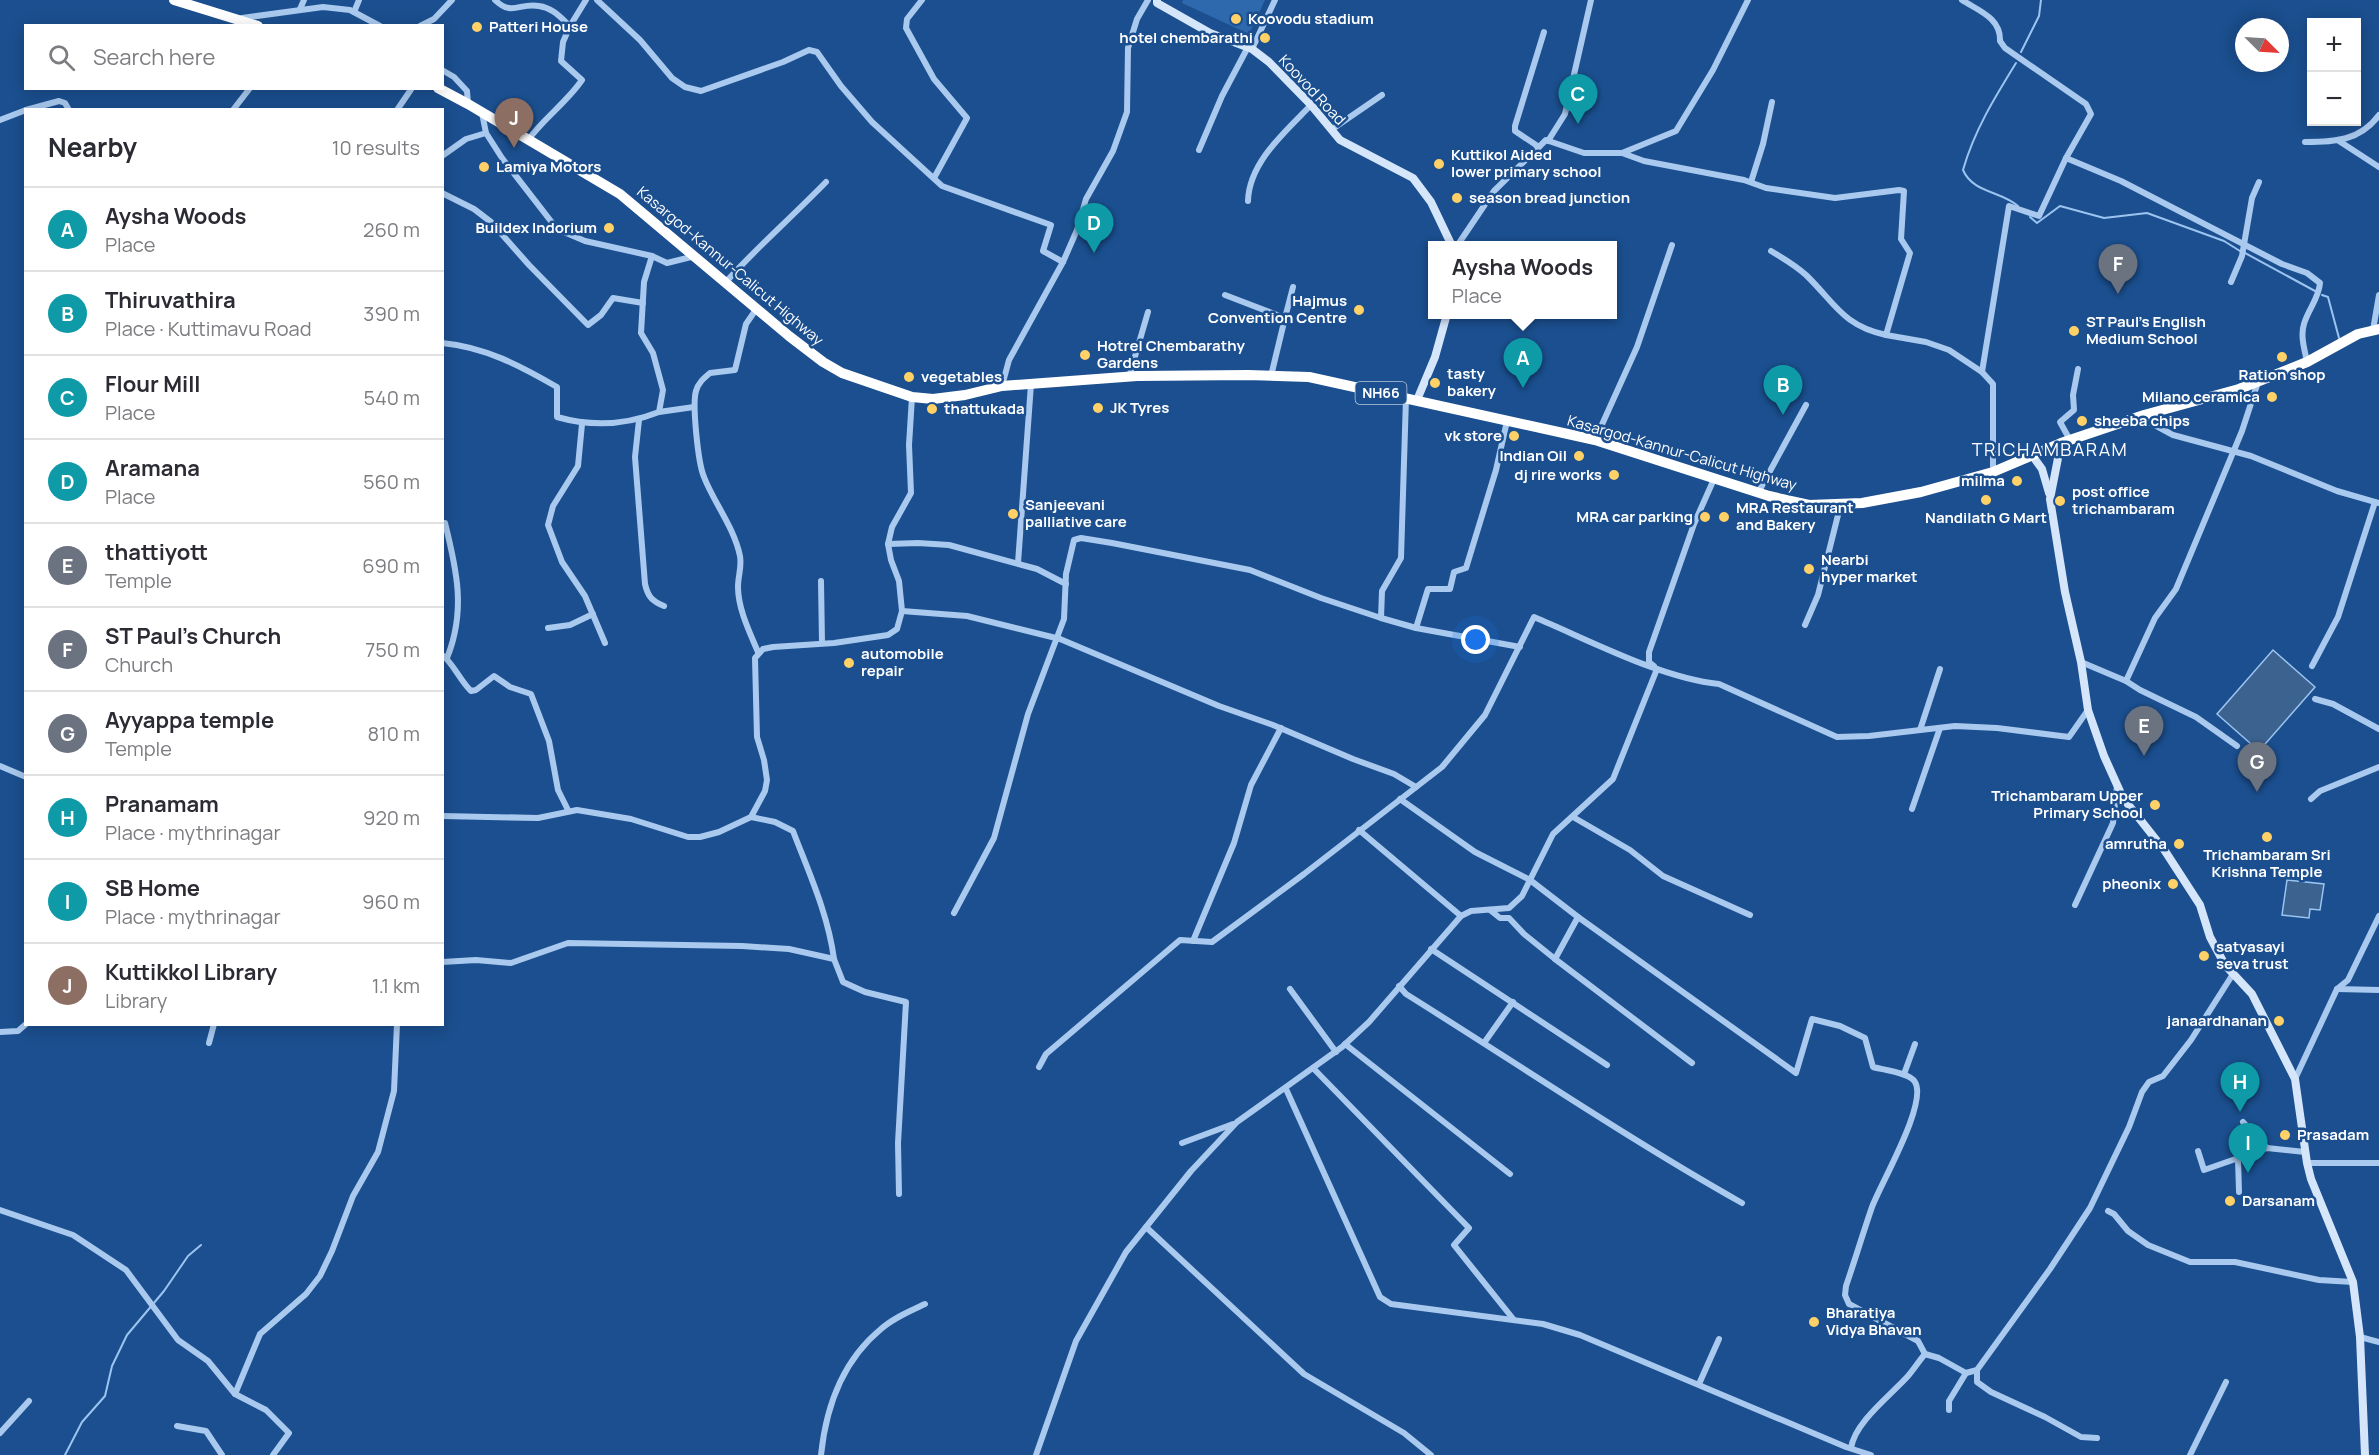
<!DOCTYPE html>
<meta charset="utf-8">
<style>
:root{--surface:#fff;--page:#f7f7f7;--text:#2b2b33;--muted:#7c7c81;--line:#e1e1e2;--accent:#1a73e8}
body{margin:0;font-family:Manrope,sans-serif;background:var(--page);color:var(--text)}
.controls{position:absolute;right:18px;top:18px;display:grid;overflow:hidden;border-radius:0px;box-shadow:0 3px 15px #0003}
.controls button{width:54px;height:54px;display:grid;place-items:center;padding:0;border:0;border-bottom:2px solid var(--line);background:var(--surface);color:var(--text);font:30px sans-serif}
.compass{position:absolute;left:2235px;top:18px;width:54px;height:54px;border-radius:50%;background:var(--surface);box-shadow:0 3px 15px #0003;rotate:114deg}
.you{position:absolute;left:1476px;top:640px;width:21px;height:21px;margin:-15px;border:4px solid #fff;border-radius:50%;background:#1a73e8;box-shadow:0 0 0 9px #1a73e833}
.badge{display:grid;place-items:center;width:39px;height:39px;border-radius:50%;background:var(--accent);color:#fff;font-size:20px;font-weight:700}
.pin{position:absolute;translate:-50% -50px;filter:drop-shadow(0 2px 3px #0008)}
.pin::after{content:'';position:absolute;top:32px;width:21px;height:18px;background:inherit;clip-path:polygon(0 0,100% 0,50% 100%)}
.popup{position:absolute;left:1428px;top:241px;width:189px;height:78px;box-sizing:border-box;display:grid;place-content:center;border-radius:0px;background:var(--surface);filter:drop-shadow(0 2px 4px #0005);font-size:20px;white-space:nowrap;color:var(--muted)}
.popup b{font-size:22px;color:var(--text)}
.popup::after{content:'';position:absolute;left:50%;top:100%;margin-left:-12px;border:12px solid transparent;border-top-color:var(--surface)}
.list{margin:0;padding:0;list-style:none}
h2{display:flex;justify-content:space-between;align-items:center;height:78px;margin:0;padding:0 24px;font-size:26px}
h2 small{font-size:20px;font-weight:400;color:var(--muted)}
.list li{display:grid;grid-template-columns:39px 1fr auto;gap:18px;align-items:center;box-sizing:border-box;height:84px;padding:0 24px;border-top:2px solid var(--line)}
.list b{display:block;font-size:22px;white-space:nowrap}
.list p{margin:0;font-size:20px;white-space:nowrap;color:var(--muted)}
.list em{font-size:20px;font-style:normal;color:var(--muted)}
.icon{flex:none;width:33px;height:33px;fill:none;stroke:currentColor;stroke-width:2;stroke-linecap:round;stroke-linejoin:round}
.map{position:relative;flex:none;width:2379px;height:1455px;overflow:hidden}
.search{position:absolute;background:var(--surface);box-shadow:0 3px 15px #0003;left:24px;top:24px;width:420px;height:66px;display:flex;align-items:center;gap:15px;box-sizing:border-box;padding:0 21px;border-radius:0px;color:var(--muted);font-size:22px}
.panel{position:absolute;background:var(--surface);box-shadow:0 3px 15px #0003;left:24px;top:108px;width:420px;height:918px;border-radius:0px}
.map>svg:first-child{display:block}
.green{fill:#2e69ad}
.water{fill:#3c6290;stroke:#9cc4f0;stroke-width:1.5}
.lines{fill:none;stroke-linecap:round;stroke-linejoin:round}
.stream{stroke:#9cc4f0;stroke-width:2}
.street{stroke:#a9c9ee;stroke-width:6}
.secondary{stroke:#d6e6fa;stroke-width:8}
.highway{stroke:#fff;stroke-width:10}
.poi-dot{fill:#ffd166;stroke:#1b4f8f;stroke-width:2}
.labels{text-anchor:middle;stroke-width:5;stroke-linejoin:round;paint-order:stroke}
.shield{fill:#1b4f8f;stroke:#bbcadd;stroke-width:1.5}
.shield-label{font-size:14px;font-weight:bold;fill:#fff}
.poi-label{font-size:15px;font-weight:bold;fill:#fff;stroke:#1b4f8f;text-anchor:start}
.street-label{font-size:15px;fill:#fff;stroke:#1b4f8f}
.quarter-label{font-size:18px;letter-spacing:1.5px;fill:#fff;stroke:#1b4f8f}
</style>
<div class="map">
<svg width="2379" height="1455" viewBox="0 0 2379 1455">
<rect width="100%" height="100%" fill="#1b4f8f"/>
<polygon class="green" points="1183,0 1265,0 1249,34 1182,3"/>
<g class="water">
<polygon points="2273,650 2315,687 2259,751 2217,714"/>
<polygon points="2287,880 2324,884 2320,910 2310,909 2309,918 2282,915"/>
</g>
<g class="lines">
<g class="stream">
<polyline points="2021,52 2039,16 2041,0"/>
<path d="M 2016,63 C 1995,97 1974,131 1963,170 C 1973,193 2001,191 2018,206"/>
<polyline points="2030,217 2037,223 2060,206 2104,218 2147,213 2224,241 2240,251"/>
<polyline points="2245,253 2315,291"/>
<polyline points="2322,295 2328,297 2339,338"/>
<polyline points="65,1455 82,1422 105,1396 112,1366 127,1335 164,1291 188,1256 201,1245"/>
</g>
<g class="street">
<path d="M 495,0 C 512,17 520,2 539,6 C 553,8 561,18 570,26 L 563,42 L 561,61 L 582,80 C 567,102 544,118 528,140"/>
<polyline points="597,0 640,40 672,78 685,87 701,91 783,62 809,50 817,52 841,86 872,122 942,186 1051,225 1043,251 1063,262"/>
<polyline points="922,0 907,19 906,28 934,79 967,118 934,178"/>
<path d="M 1962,0 C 1979,11 2001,18 2000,41 L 2005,48 L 2086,104 L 2091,114 L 2066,158"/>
<polyline points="300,9 304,0"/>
<polyline points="354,12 359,0"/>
<polyline points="242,18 323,7 350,10 380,26"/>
<polyline points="420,26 434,19 452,0"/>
<polyline points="570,26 586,0"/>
<polyline points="1252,49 1275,0"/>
<polyline points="442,70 454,77 467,91 468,104"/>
<polyline points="26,110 59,101 65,103 69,110"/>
<polyline points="233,110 250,88"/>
<polyline points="397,110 412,88"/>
<polyline points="482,113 486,133 502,158 557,229 585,241 652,256"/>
<polyline points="0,120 26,110"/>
<polyline points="1331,130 1382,95"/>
<polyline points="1548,141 1565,114 1591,0"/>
<polyline points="2339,141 2379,167"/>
<path d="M 2305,142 C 2334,142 2360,141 2379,115"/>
<polyline points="1539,147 1515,131 1515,126 1544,32"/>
<polyline points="1199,150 1222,96 1248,47"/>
<polyline points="1622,153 1644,161 1744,180 1766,188 1835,198 1899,190 1904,191 1901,239 1910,253 1886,335 1926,342 1949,350 1982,372"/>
<polyline points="442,156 466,139 486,133"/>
<polyline points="1751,182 1763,144 1772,102"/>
<polyline points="442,193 474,209 491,222 529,265 588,325 601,315 613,298 643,303"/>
<path d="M 1248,201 C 1249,162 1286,131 1311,105"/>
<polyline points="1457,246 1494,191 1546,140 1584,153 1622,153 1676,131 1713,70 1748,0"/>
<path d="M 1771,251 C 1783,258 1796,266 1806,275 C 1835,303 1843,326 1886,335"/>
<polyline points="2231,282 2242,256 2252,198 2259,182"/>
<path d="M 725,283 C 757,247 793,216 826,182"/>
<polyline points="1225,295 1285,318 1271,376"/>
<path d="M 757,308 L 746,324 L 735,370 L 710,373 C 704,378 698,383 696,391 C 692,404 698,463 704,477 C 714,503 734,527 740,556 C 742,567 738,576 738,587 C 738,609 750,633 758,652"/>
<polyline points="1285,318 1293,287"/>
<polyline points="2373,330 2379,295"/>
<path d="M 442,343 C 485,347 521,366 557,387 L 557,417 C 592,427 626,425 659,412 L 663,390 L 653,353 L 641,333 L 644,282 L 652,256 L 667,263 L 695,256"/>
<polyline points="1129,377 1148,312"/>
<polyline points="1002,386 1009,360 1063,262 1077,230 1086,199 1113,151 1127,112 1128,48 1137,19 1148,0"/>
<polyline points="1406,398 1401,558 1382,591 1381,618 1416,628 1520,647"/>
<polyline points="659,412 694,407"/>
<polyline points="2144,415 2149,422 2173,435 2251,456 2337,491 2379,503"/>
<path d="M 639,420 L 635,457 L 645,584 C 648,597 652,601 664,606"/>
<polyline points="582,424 578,466 553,506 548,525 562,562 585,596 605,643"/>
<polyline points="1595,440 1637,347 1672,245"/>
<polyline points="2070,440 2060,422 2074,410 2073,395 2078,369"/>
<path d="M 1993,472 L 1993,384 L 1982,372 L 2009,206 L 2039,216 L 2066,158 L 2121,181 L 2282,264 L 2307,273 L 2320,283 C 2319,298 2308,310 2304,324 C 2300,336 2305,351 2307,362"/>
<polyline points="1758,493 1806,405"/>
<path d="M 445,523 C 457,571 466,611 447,658"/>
<polyline points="888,544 918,543 949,545 1037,569 1066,584"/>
<polyline points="1018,563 1031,384"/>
<polyline points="821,581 822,643"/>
<polyline points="902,611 967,616 1060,639 1219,706 1273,725 1353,759 1394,774 1416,787"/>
<polyline points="1805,625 1818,595 1841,503"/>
<polyline points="548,628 570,625 593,614"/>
<polyline points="1416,628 1428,589 1450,589 1454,572 1466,568 1496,470 1507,421"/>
<path d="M 442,655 C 451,660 461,682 471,691 L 476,690 L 494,676 L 510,687 L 531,694 L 549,741 L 558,790 L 568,810"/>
<polyline points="2081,662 2126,681 2155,618 2176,589 2242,431 2258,382"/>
<polyline points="1654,666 1649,662 1649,652 1694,524 1714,479"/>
<polyline points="2312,666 2338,617 2375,502"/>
<polyline points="2126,681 2140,690 2196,717 2237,746"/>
<polyline points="2315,699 2333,704 2379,729"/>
<polyline points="1920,730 1940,669"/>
<polyline points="0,766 26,777"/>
<path d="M 1400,799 L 1475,852 L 1530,880 L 1578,917 L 1796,1073 L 1812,1019 L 1840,1026 L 1865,1038 L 1873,1067 C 1884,1070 1910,1073 1915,1082 C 1928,1103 1881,1183 1872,1207 C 1863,1233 1855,1260 1846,1286 L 1845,1295 L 1849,1304 L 1918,1341 L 1925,1354"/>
<polyline points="2311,799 2320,791 2379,767"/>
<polyline points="1912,809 1940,728"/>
<polyline points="442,816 538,818 577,810 631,819 688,837 700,837 719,832 751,817 765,791 767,780 764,760 757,737 755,658 763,649 773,647 834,643 888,635 897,629 902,611 899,581 891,560 888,544 892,527 911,493 909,445 912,397"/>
<path d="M 751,817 L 775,822 L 793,831 C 809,873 828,914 834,959"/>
<polyline points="1573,817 1630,850 1663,876 1750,915"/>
<polyline points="1359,830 1461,916"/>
<polyline points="2075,905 2113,823 2117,786"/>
<polyline points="1490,910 1500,918 1509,918 1524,934 1555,959 1578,917"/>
<polyline points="954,913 994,838 1028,714 1064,619 1066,574 1074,540 1081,538 1112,543 1250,570 1321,598 1381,618"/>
<polyline points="1193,941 1234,843 1251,785 1281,728"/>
<polyline points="1431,949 1607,1065"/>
<polyline points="1555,959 1692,1063"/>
<polyline points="442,962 476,960 511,963 568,943 742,946 789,949 834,959 843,982 865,992 906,1002 898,1143 899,1194"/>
<path d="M 1399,986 L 1406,994 C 1518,1064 1627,1138 1742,1203"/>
<polyline points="1290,989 1336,1052"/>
<polyline points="2337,989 2379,990"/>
<polyline points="0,1032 18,1031 26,1024"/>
<polyline points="209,1043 214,1024"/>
<polyline points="1484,1043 1513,1002"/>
<polyline points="1345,1044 1510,1174"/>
<path d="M 1039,1067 L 1046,1054 L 1180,940 L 1212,942 L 1304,874 L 1442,767 L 1485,715 L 1534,617 C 1589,640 1660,678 1719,684 L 1837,737 L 1869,736 L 1955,726 L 1997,728 L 2069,737 L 2088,710"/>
<polyline points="1313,1068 1469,1228 1454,1245 1514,1320"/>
<polyline points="1904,1074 1915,1044"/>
<polyline points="2295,1079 2337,989 2348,980 2379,916"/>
<polyline points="1286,1089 1380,1297 1391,1304 1543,1324 1580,1335 1846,1447 1871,1455"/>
<polyline points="2243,1122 2267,1148"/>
<polyline points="1182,1143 1233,1124"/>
<polyline points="2198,1151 2204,1170 2267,1148 2305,1152"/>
<polyline points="2238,1158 2239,1192"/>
<polyline points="2307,1163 2379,1163"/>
<polyline points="0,1210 73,1235 126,1270 178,1340 208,1361 235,1394 266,1410 289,1433 273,1455"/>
<polyline points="2108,1211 2114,1214 2128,1231 2148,1245 2190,1262 2235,1262 2319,1280 2353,1282"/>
<polyline points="1146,1227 1304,1374 1404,1433 1431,1455"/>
<polyline points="2360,1337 2379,1342"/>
<polyline points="1977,1370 1977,1382 1991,1392 2045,1417 2081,1437 2097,1438"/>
<polyline points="1966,1373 1977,1370 2050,1269 2090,1208 2129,1127 2142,1092 2149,1082 2163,1076 2191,1040 2233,974"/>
<polyline points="1699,1384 1719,1339"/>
<polyline points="235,1394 260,1334 306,1294 320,1276 332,1251 353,1196 378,1152 394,1091 397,1024"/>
<polyline points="177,1426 206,1431 222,1455"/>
<polyline points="0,1433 29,1401"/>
<path d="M 1851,1448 C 1855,1422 1890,1396 1908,1376 C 1914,1369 1919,1361 1925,1354 L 1939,1358 L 1966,1373 L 1949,1401 L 1949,1410"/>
<path d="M 821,1455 C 826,1407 842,1361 881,1329 C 893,1318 910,1311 925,1304"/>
<polyline points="1036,1455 1076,1341 1126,1252 1191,1171 1237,1122 1342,1047 1369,1022 1461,916 1471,911 1509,908 1522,896 1553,834 1613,779 1657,669"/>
<polyline points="2190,1455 2226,1382"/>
</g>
<g class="secondary">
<polyline points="1157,0 1157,3 1210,33 1252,49 1269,62 1311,105 1340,140 1413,178 1431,202 1452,246"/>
<polyline points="1417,400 1435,357 1447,314"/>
<polyline points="2061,443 2050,499 2065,592 2081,662 2088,710 2104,756 2123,798 2165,851 2200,905 2210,937 2225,965 2252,994 2295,1079 2307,1163 2311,1179 2353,1282 2360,1337 2365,1455"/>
<polyline points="2032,455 2042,469 2049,493"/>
</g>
<g class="highway">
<polyline points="174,0 258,26"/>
<polyline points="438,88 468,104 620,194 789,336 823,362 842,373 912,397 933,399 965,395 1002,386 1137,376 1248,375 1309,377 1595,440 1769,496 1809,505 1862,503 1921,492 1993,472 2061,443 2144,415 2239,389 2307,362 2358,334 2379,329"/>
</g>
</g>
<g class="poi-dot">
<circle cx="1236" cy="19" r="6"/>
<circle cx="477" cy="27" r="6"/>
<circle cx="1265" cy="38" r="6"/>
<circle cx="1439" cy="164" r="6"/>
<circle cx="484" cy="167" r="6"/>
<circle cx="1457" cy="198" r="6"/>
<circle cx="609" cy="228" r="6"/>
<circle cx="1359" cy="310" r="6"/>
<circle cx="2074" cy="331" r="6"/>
<circle cx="1085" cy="355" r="6"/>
<circle cx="2282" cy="357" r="6"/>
<circle cx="909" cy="377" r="6"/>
<circle cx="1435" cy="383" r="6"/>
<circle cx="2272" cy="397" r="6"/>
<circle cx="1098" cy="408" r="6"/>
<circle cx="932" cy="409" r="6"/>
<circle cx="2082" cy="421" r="6"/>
<circle cx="1514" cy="436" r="6"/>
<circle cx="1579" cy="456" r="6"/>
<circle cx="1614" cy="475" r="6"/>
<circle cx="2017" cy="481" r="6"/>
<circle cx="1986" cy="500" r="6"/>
<circle cx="2060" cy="501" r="6"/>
<circle cx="1013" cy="514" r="6"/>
<circle cx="1705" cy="517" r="6"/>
<circle cx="1724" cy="517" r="6"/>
<circle cx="1809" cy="569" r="6"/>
<circle cx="849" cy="663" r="6"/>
<circle cx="2155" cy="805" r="6"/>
<circle cx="2267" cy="837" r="6"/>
<circle cx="2179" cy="844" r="6"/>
<circle cx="2173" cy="884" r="6"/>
<circle cx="2204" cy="956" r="6"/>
<circle cx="2279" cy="1021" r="6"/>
<circle cx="2285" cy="1135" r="6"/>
<circle cx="2230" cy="1201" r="6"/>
<circle cx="1814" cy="1322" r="6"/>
</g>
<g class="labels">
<rect class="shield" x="1355.5" y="382" width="51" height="22" rx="4.5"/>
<g class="shield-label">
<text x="1381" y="398">NH66</text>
</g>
<g class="poi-label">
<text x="1248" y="24">Koovodu stadium</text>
<text x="489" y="32">Patteri House</text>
<text x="1253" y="43" text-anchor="end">hotel chembarathi</text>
<text x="1451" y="160">Kuttikol Aided<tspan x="1451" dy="17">lower primary school</tspan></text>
<text x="496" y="172">Lamiya Motors</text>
<text x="1469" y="203">season bread junction</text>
<text x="597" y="233" text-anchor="end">Buildex Indorium</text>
<text x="1347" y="306" text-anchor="end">Hajmus<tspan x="1347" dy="17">Convention Centre</tspan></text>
<text x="2086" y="327">ST Paul's English<tspan x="2086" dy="17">Medium School</tspan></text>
<text x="1097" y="351">Hotrel Chembarathy<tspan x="1097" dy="17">Gardens</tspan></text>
<text x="1447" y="379">tasty<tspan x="1447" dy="17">bakery</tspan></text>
<text x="2282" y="380" text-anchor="middle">Ration shop</text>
<text x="921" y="382">vegetables</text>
<text x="2260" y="402" text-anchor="end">Milano ceramica</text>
<text x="1110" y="413">JK Tyres</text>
<text x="944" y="414">thattukada</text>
<text x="2094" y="426">sheeba chips</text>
<text x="1502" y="441" text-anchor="end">vk store</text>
<text x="1567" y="461" text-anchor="end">Indian Oil</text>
<text x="1602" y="480" text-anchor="end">dj rire works</text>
<text x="2005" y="486" text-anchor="end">milma</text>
<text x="2072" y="497">post office<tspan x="2072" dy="17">trichambaram</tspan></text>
<text x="1025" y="510">Sanjeevani<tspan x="1025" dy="17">palliative care</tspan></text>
<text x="1736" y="513">MRA Restaurant<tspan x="1736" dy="17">and Bakery</tspan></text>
<text x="1693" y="522" text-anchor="end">MRA car parking</text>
<text x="1986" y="523" text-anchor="middle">Nandilath G Mart</text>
<text x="1821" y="565">Nearbi<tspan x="1821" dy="17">hyper market</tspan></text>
<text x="861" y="659">automobile<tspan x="861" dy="17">repair</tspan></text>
<text x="2143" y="801" text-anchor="end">Trichambaram Upper<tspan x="2143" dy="17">Primary School</tspan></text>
<text x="2167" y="849" text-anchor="end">amrutha</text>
<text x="2267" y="860" text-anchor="middle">Trichambaram Sri<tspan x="2267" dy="17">Krishna Temple</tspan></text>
<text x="2161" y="889" text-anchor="end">pheonix</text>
<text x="2216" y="952">satyasayi<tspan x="2216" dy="17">seva trust</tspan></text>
<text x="2267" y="1026" text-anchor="end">janaardhanan</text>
<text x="2297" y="1140">Prasadam</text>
<text x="2242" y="1206">Darsanam</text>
<text x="1826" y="1318">Bharatiya<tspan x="1826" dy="17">Vidya Bhavan</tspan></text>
</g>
<g class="street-label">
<text transform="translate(1312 90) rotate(47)" y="5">Koovod Road</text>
<text transform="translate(730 266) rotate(40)" y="5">Kasargod-Kannur-Calicut Highway</text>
<text transform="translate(1682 453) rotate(16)" y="5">Kasargod-Kannur-Calicut Highway</text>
</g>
<g class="quarter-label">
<text x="2050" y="456">TRICHAMBARAM</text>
</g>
</g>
</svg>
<div class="controls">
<button>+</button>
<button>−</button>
</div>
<svg class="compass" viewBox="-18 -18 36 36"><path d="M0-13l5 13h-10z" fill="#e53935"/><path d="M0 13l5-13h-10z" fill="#7c7c81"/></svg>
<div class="you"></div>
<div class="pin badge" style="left:1523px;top:388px;background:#0f9aa8">A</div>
<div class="popup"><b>Aysha Woods</b>Place</div>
<div class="pin badge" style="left:1783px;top:415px;background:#0f9aa8">B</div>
<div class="pin badge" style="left:1578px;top:124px;background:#0f9aa8">C</div>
<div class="pin badge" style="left:1094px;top:253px;background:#0f9aa8">D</div>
<div class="pin badge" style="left:2144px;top:756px;background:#6b7280">E</div>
<div class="pin badge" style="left:2118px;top:294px;background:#6b7280">F</div>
<div class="pin badge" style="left:2257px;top:792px;background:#6b7280">G</div>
<div class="pin badge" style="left:2240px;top:1112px;background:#0f9aa8">H</div>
<div class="pin badge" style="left:2248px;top:1173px;background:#0f9aa8">I</div>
<div class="pin badge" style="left:514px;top:148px;background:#8d6e63">J</div>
<div class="search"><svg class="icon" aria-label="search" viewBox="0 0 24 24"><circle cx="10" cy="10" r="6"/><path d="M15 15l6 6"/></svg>Search here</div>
<section class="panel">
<h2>Nearby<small>10 results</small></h2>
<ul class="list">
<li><span class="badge" style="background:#0f9aa8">A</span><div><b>Aysha Woods</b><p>Place</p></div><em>260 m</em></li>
<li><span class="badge" style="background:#0f9aa8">B</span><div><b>Thiruvathira</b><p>Place · Kuttimavu Road</p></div><em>390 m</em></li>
<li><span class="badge" style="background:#0f9aa8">C</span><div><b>Flour Mill</b><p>Place</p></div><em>540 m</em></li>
<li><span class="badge" style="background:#0f9aa8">D</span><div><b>Aramana</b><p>Place</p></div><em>560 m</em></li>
<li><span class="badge" style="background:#6b7280">E</span><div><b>thattiyott</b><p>Temple</p></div><em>690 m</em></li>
<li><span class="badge" style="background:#6b7280">F</span><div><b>ST Paul's Church</b><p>Church</p></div><em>750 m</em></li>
<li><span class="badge" style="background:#6b7280">G</span><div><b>Ayyappa temple</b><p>Temple</p></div><em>810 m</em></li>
<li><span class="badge" style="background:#0f9aa8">H</span><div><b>Pranamam</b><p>Place · mythrinagar</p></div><em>920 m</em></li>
<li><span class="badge" style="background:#0f9aa8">I</span><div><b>SB Home</b><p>Place · mythrinagar</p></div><em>960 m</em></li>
<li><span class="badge" style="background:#8d6e63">J</span><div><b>Kuttikkol Library</b><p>Library</p></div><em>1.1 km</em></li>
</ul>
</section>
</div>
